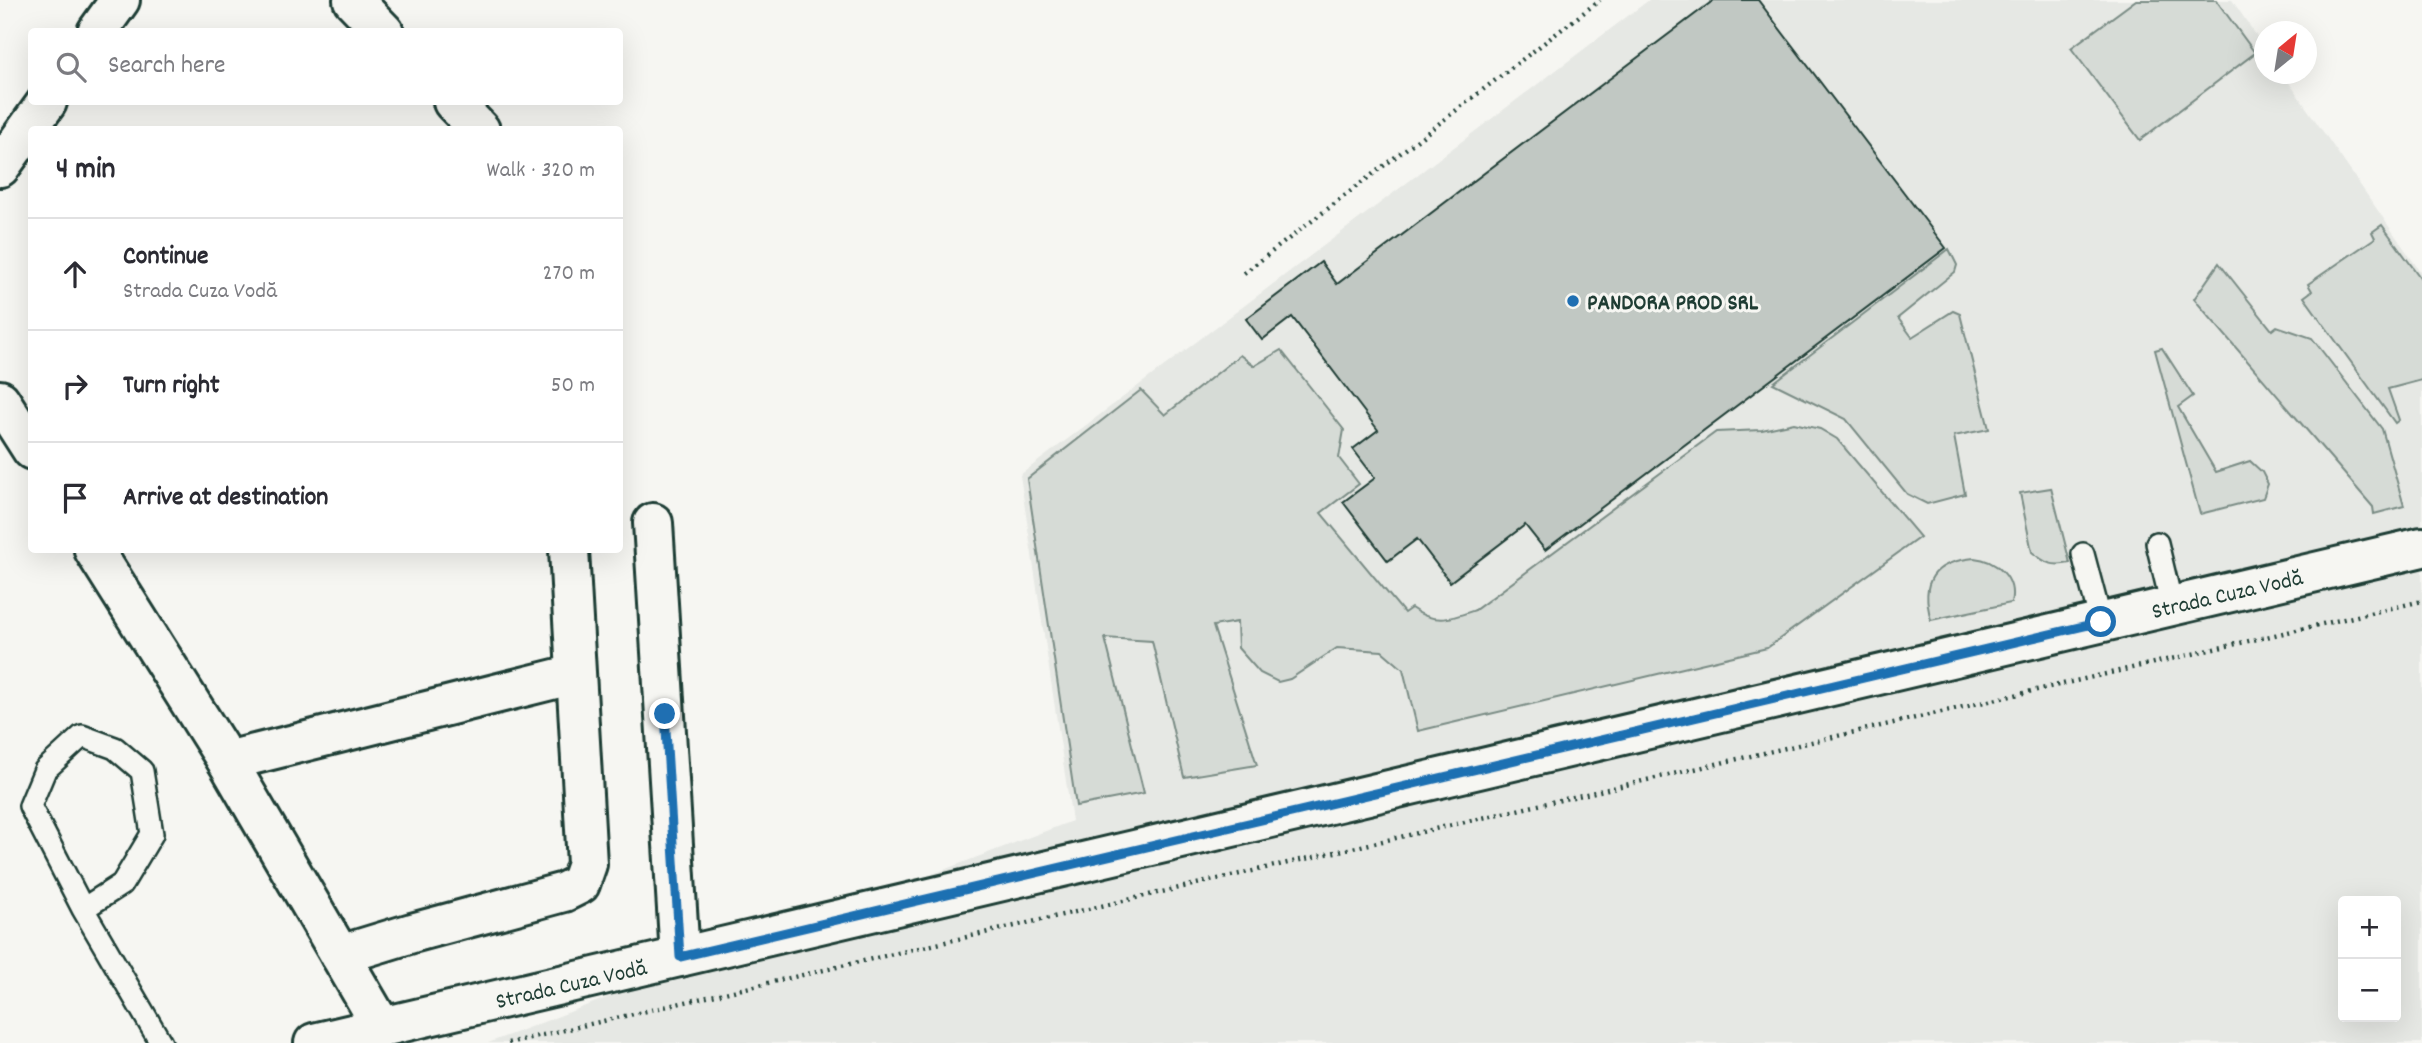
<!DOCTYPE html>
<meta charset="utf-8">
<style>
:root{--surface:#fff;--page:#f2f2f3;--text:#2b2b33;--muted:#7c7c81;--line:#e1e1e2}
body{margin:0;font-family:Dekko,sans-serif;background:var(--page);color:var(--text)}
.controls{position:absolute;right:21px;bottom:21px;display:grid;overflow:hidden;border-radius:7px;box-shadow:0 7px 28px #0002}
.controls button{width:63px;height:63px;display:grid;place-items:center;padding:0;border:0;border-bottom:2px solid var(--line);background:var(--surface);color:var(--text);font:35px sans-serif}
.compass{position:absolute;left:2254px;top:21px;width:63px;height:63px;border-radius:50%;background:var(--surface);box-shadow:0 7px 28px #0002;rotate:30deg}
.stop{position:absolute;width:21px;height:21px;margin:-16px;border:5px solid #1f6fb2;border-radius:50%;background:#fff}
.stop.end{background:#1f6fb2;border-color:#fff;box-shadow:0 2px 7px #0008}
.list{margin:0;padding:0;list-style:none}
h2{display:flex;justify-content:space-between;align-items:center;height:91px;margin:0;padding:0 28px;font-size:30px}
h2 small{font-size:23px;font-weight:400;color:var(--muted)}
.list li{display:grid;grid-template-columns:46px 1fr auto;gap:21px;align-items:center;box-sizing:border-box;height:112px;padding:0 28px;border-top:2px solid var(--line)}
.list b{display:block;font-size:26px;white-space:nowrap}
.list p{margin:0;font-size:23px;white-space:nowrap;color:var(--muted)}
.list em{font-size:23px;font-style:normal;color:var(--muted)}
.icon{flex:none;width:38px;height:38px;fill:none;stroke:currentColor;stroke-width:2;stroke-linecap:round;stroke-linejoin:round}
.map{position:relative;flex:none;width:2422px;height:1043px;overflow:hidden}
.search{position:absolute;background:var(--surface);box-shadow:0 7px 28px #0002;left:28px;top:28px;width:595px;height:77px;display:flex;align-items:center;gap:18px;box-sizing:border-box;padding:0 24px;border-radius:7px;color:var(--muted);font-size:26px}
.panel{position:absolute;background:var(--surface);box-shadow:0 7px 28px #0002;left:28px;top:126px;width:595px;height:427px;border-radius:7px}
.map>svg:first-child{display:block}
.built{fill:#e6e8e4;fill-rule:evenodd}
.green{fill:#d6dbd6;stroke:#7a8c85;stroke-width:2}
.building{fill:#c1c8c3;stroke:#1f3d34;stroke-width:2}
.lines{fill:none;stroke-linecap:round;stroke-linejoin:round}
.lane-casing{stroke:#1f3d34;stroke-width:26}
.street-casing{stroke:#1f3d34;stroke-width:44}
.secondary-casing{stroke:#1f3d34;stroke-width:44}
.path{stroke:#1f3d34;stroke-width:4.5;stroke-dasharray:2 5;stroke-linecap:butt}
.lane{stroke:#f6f6f2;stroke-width:21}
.street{stroke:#f6f6f2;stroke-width:38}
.secondary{stroke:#f6f6f2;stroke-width:38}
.route{stroke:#1f6fb2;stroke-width:9}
.poi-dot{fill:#1f6fb2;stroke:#f6f6f2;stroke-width:2.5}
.labels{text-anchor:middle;stroke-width:6;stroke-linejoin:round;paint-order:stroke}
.poi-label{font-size:23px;font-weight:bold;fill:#1f3d34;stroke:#f6f6f2;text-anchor:start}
.street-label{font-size:23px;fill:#1f3d34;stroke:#f6f6f2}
</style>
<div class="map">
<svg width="2422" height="1043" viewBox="0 0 2422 1043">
<rect width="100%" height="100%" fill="#f6f6f2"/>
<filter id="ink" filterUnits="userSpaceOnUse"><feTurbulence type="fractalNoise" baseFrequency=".0143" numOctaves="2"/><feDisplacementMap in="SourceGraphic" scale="14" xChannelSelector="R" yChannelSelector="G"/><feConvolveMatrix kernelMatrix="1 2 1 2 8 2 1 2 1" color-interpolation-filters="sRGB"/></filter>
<g filter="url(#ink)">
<path class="built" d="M 1649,0 L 2232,0 L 2264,47 L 2264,74 L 2283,74 L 2422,274 L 2422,1043 L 488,1043 L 1072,821 L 1020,475 ZM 2343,901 L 2396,901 L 2396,1017 L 2343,1017 Z"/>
<g class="green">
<polygon points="2136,0 2216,0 2255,53 2140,140 2071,48"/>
<polygon points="2382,225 2422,280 2422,380 2388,389 2399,420 2395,423 2304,297 2312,291 2308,284 2375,238 2372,232"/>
<polygon points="1949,249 1957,265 1955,272 1898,318 1912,337 1953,311 1960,314 1989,429 1954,436 1965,494 1927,504 1907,494 1846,419 1773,383"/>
<polygon points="2219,263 2272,330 2277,326 2312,338 2382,429 2404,506 2374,514 2373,507 2194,299"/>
<polygon points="2162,348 2193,396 2178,407 2216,472 2250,461 2262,472 2268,484 2263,498 2200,514 2155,350"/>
<path d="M 1281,350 L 1344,430 L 1339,458 L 1359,484 L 1321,513 L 1404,613 L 1411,608 C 1435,625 1450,619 1475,610 L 1716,432 L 1762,430 L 1794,423 L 1820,429 L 1837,439 L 1920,537 L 1767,648 L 1418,731 L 1403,669 L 1382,651 L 1337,648 L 1290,679 L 1278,682 L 1260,673 L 1238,648 L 1237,622 L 1213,626 L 1257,765 L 1184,777 L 1152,641 L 1105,638 L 1144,793 L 1076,806 L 1027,479 L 1141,390 L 1165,415 L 1240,355 L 1254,366 Z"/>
<path d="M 2051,488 L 2070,563 C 2052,567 2045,563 2032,552 L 2020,493 Z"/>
<path d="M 1974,558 C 1996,560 2017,578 2011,603 L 1931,620 C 1920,581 1933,562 1974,558 Z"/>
</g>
<polygon class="building" points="1714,0 1758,0 1946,248 1545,550 1525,525 1450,582 1417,539 1388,561 1343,502 1375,478 1353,449 1378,430 1292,317 1262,340 1246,319 1321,262 1337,284"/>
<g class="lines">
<g class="lane-casing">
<g id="lane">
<polyline points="2157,543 2172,606"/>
<polyline points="2083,554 2101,622"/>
<polyline points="83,909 122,884 152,834 142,771 115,748 82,736 45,770 30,806 83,909 161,1043"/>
</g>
</g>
<g class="street-casing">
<g id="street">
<polyline points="353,0 384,32"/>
<polyline points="97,32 120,0"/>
<polyline points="453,102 480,130"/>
<polyline points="0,167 47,102"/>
<polyline points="0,400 32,450"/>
<polyline points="653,523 680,957"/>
<polyline points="94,550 227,761 382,1027"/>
<polyline points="227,761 575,674"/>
<polyline points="340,955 412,933 564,892 580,884 587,864 569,550"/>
</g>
</g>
<g class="secondary-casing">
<polyline id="secondary" points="314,1043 2422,547"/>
</g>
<g class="path">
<polyline points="1244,273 1600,0"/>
<polyline points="508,1043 2422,601"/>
</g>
<use href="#lane" class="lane"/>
<use href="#street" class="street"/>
<use href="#secondary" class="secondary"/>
</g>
</g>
<g class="lines" filter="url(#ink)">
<polyline class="route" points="665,714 680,957 2101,622"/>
</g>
<circle class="poi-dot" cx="1573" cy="301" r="7"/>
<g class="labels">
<g class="poi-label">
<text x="1587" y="309">PANDORA PROD SRL</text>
</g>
<g class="street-label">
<text transform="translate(2227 593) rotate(-13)" y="8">Strada Cuza Vodă</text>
<text transform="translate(571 983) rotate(-13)" y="8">Strada Cuza Vodă</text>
</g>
</g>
</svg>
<div class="controls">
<button>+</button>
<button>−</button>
</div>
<svg class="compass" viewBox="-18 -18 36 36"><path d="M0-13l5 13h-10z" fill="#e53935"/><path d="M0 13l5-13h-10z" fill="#7c7c81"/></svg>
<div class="stop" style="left:2101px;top:622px"></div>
<div class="stop end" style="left:665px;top:714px"></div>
<div class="search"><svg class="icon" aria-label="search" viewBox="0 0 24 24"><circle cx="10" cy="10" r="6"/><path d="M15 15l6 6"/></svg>Search here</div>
<section class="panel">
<h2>4 min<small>Walk · 320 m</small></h2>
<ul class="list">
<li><svg class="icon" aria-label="ahead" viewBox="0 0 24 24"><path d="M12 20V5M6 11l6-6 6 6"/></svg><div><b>Continue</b><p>Strada Cuza Vodă</p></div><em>270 m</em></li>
<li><svg class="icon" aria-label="right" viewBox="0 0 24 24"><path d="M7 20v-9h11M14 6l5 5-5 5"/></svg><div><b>Turn right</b></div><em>50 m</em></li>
<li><svg class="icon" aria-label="arrive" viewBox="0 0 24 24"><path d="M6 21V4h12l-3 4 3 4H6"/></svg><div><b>Arrive at destination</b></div></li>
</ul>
</section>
</div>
